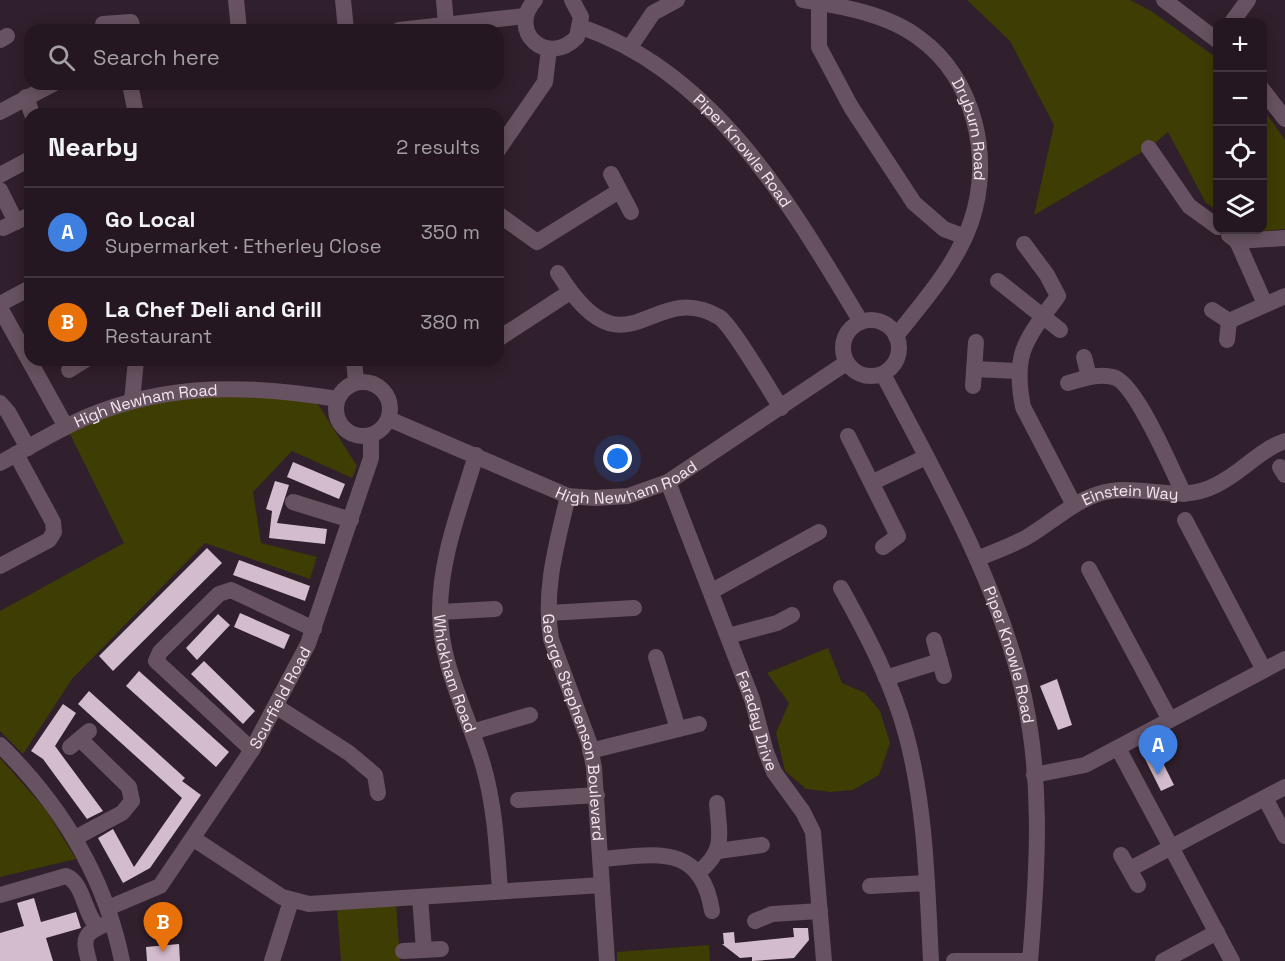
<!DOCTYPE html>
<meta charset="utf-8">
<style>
:root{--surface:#241721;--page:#30242e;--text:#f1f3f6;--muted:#a39fa5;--line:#41363f;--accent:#db2777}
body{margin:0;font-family:"Space Grotesk",sans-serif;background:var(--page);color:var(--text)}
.controls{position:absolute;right:18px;top:18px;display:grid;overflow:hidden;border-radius:12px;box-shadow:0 3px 15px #0003}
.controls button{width:54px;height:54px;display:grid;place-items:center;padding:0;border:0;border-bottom:2px solid var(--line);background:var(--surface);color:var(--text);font:30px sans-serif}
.you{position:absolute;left:618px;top:459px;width:21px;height:21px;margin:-15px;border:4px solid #fff;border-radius:50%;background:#1a73e8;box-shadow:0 0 0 9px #1a73e833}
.badge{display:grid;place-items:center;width:39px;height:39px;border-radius:50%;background:var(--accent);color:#fff;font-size:20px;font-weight:700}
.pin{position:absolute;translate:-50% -50px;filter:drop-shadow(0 2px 3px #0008)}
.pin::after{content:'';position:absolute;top:32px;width:21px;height:18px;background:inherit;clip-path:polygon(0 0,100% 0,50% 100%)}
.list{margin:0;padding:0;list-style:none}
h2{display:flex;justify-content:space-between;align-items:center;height:78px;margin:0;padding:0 24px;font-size:26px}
h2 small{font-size:20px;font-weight:400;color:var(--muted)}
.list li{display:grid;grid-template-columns:39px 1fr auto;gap:18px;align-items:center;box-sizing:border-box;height:90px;padding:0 24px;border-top:2px solid var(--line)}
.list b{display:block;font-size:22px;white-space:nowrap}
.list p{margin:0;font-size:20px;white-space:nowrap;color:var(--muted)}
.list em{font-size:20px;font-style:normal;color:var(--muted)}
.icon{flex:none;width:33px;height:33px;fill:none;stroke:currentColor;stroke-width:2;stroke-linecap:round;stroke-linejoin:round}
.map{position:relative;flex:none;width:1285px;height:961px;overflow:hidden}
.search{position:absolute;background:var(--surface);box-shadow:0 3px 15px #0003;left:24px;top:24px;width:480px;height:66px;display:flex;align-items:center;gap:15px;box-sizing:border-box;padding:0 21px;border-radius:18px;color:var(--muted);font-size:22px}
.panel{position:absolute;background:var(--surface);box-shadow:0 3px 15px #0003;left:24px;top:108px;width:480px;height:258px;border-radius:18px}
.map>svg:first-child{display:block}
.green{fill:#3e3d03}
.building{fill:#d3bccc}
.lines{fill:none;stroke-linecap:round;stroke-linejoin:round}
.minor{stroke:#675261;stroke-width:16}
.labels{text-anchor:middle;stroke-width:6;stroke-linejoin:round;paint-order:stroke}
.street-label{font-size:16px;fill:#f3e7ef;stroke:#301f2c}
</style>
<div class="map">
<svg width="1285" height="961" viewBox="0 0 1285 961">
<rect width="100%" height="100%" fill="#301f2c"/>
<g class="green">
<polygon points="967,0 1130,0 1151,11 1217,58 1217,210 1206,203 1168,132 1149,148 1034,215 1054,125 1010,41"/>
<polygon points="1263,109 1285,140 1285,229 1252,232 1248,230 1262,230"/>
<polygon points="173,395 314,398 357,466 352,478 292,451 253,492 261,543 317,557 310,579 205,543 72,679 23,754 0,731 0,611 124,543 69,432 117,412"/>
<polygon points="828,648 842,683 865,693 880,711 890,743 879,775 853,790 831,792 806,789 785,771 776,733 789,703 767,673"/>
<polygon points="0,758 46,810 76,859 0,877"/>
<polygon points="396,903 400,961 341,961 337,909"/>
<polygon points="709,945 710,961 617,961 617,952"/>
</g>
<g class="building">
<polygon points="293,462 345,484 339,499 287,477"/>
<polygon points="275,481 289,485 277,523 327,529 325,544 269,538 272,511 266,509"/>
<polygon points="207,548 222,563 113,671 99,656"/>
<polygon points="239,560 310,586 305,601 233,575"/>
<polygon points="240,613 290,635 284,649 234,627"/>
<polygon points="218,614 230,625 197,660 186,648"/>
<polygon points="204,661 255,711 243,724 191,674"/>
<polygon points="139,671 229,752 216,767 126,686"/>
<polygon points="1057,679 1072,725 1058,730 1040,686"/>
<polygon points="89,691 185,778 182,781 201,795 150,868 123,883 98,838 113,829 134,867 182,798 78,704"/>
<polygon points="63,704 76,713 55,746 103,811 87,819 43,759 31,751"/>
<polygon points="1158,753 1174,785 1161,791 1145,759"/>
<polygon points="34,898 41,922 76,912 81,928 46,938 53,961 0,961 0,933 24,926 17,903"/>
<polygon points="793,928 808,928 809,940 794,958 752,961 752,957 740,958 722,944 724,944 723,933 734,932 735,943 794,937"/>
<polygon points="179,944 180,961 147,961 146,947"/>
</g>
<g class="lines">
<g class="minor">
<polyline points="236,0 239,30"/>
<polyline points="343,0 346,30"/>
<polyline points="444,0 446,25"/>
<path d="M 535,0 C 507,31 547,68 577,37 L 581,17 L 572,0"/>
<path id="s1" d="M 803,0 C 841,6 888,14 919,38 C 975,78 993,159 971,222 C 956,265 924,301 896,336"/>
<polyline points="1164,0 1218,41"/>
<polyline points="819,2 819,47 851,107 914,203 944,229 965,237"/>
<polyline points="1232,22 1248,0"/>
<polyline points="103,24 131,22 133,30"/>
<path id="s2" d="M 581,27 C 715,72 792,207 861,322"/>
<polyline points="399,30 525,16"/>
<polyline points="0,40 7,36"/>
<polyline points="630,47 653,13 677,0"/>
<polyline points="130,84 136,114"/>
<polyline points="1262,89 1285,119"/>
<polyline points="26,97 32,114"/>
<polyline points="0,112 53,84"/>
<polyline points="1149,148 1189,206 1218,227"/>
<polyline points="498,150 545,82 549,49"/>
<polyline points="611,174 631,212"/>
<polyline points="0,175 30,159"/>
<polyline points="0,190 16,222"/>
<polyline points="498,214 537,242 619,191"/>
<polyline points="3,228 28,216"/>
<polyline points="1229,235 1237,241 1285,238"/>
<polyline points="1237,241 1265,304"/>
<path d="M 1024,244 L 1047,275 L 1058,296 C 1027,339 1012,351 1023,407 L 1074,505"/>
<path d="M 558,273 C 627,383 651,277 719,317 C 731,324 771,392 781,408"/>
<polyline points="998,281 1060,330"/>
<polyline points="0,304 30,288"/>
<polyline points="0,308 66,427"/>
<polyline points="1212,310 1229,321 1285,296"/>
<circle cx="871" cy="348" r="28"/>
<polyline points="498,339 570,292"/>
<polyline points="1227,340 1229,321"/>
<polyline points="1084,357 1089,377"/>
<polyline points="354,360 356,381"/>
<polyline points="974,369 1017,371"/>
<polyline points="69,370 85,360"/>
<path id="s3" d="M 883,374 C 934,472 991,569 1019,676 C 1044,769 1038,867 1030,961"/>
<circle cx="363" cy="409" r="27"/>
<path d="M 1068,383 C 1083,379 1098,373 1113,377 C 1136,382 1172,471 1184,494"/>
<polyline points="973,386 976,342"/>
<polyline points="132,401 136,360"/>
<polyline points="0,403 8,412 28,448"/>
<path id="s4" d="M 389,419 L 568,496 L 595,498 L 628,496 L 668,482 L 846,363"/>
<polyline points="848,436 898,536 883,547"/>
<path id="s5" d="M 476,455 C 461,506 440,557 440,611 C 440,666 468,713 483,765 C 495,806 497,849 500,891"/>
<path id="s6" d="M 0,463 C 30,447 58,429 89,416 C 171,382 251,385 337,399"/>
<polyline points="1280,467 1285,475"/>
<path id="s7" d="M 668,482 L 752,699 L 766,752 L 774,772 L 803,812 L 813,832 L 824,961"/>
<polyline points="873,482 926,457"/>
<path id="s8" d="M 568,496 C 557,543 543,590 551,639 L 589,742 L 594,768 L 607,961"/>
<polyline points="293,502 351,520"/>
<polyline points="1185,520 1264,670"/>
<path id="s9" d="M 977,559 C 993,552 1012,546 1027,537 C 1051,523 1071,503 1098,494 C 1133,482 1172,502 1207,489 C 1237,478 1258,450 1285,441"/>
<polyline points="0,566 49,540 54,532 53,522 16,454"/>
<polyline points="1089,569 1170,720"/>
<path d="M 841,588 C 867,635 892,682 906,734 C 926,808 927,885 931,961"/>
<polyline points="712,591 819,532"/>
<polyline points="440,612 495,609"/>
<polyline points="549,613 634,608"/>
<polyline points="728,636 777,623 792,615"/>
<polyline points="934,640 944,676"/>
<polyline points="656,657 678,729"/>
<polyline points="886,678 940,661"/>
<polyline points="277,707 349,753 375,775 378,793"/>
<polyline points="472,732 530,715"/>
<path d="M 0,745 C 61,805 105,877 122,961"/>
<polyline points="70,747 89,731"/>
<polyline points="1118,748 1232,961"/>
<polyline points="252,750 156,661 160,652 219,594 231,590 314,629"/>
<polyline points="590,751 699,724"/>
<polyline points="1034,775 1085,765 1285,659"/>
<polyline points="1265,798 1285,836"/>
<polyline points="518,800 597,795"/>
<polyline points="75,838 122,813 132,801 129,787 80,739"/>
<polyline points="194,839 282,897 309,904 602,885"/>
<polyline points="718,851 762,845"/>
<polyline points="1121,855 1138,885"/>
<path d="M 601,859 C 655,855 701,842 712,911"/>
<polyline points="1130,869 1285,787"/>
<path d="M 699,872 C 726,849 719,836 717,803"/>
<polyline points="870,886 927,883"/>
<path d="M 0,895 L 66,876 C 84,883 84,915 98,927"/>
<polyline points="420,897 424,950"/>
<path id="s10" d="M 108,908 L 160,886 L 252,750 L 308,644 L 371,458 L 371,435"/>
<polyline points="755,921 772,914 820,911"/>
<polyline points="403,951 441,949"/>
<path d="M 89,961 C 82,938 84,933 106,924"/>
<polyline points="272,961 291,901"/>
<polyline points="954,961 1030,961"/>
<polyline points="1163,961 1217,932"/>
</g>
</g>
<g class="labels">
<g class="street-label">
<text dy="6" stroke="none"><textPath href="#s1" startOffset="232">Dryburn Road</textPath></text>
<text dy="6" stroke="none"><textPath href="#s2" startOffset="207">Piper Knowle Road</textPath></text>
<text dy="6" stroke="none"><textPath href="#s6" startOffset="159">High Newham Road</textPath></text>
<text dy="6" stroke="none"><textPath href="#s4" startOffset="256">High Newham Road</textPath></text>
<text dy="6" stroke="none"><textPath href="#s9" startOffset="170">Einstein Way</textPath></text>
<text dy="6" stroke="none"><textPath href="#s3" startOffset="309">Piper Knowle Road</textPath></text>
<text dy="6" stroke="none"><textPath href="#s5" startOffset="225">Whickham Road</textPath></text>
<text dy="6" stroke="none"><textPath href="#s10" startOffset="280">Scurfield Road</textPath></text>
<text dy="6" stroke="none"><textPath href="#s7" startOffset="255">Faraday Drive</textPath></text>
<text dy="6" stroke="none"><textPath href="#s8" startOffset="237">George Stephenson Boulevard</textPath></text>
</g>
</g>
</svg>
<div class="controls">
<button>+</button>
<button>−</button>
<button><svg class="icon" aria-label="locate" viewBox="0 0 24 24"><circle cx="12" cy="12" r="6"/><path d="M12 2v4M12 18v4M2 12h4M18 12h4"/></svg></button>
<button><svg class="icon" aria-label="layers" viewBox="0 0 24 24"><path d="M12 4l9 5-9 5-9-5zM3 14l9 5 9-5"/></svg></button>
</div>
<div class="you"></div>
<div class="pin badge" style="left:1158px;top:775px;background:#3f7fe0">A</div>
<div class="pin badge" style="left:163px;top:952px;background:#e8710a">B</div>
<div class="search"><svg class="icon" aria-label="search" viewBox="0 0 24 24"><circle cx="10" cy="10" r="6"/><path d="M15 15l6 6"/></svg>Search here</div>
<section class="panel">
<h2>Nearby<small>2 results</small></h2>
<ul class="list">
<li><span class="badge" style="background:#3f7fe0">A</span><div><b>Go Local</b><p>Supermarket · Etherley Close</p></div><em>350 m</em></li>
<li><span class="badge" style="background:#e8710a">B</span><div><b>La Chef Deli and Grill</b><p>Restaurant</p></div><em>380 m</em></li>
</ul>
</section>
</div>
